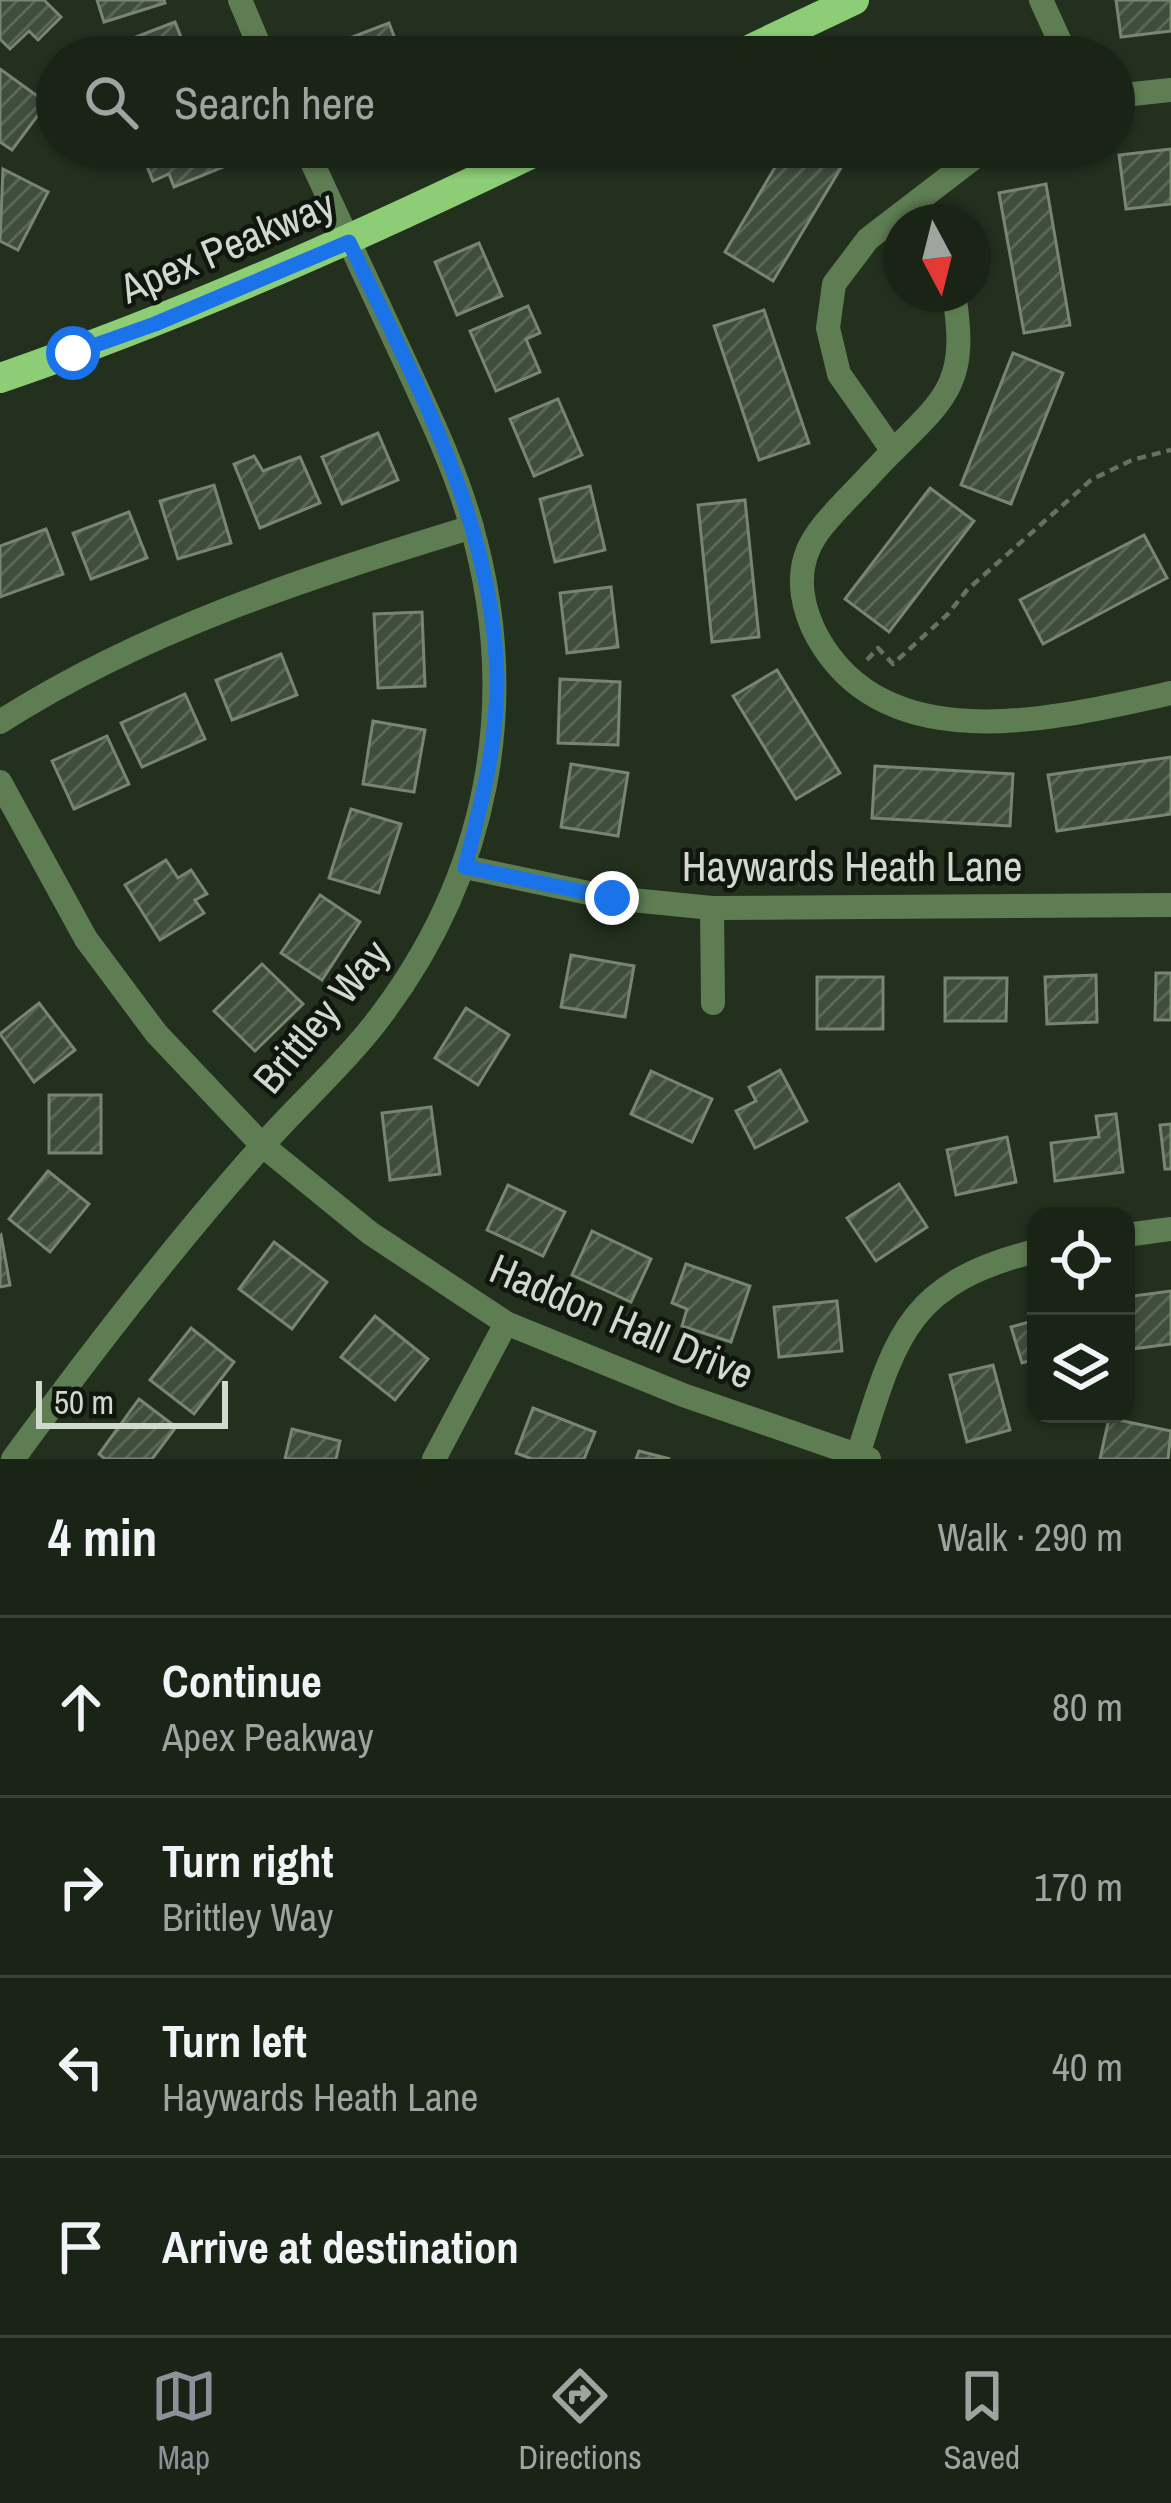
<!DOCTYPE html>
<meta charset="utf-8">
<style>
:root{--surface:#1a2416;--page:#232c1f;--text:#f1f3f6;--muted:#9fa4a1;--line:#384135;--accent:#8c9099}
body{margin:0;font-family:"Archivo Narrow",sans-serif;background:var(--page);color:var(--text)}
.controls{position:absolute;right:36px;bottom:36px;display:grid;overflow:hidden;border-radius:24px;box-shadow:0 3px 9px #0004}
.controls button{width:108px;height:108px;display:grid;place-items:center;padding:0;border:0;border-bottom:3px solid var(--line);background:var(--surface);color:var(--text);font:60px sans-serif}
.compass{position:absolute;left:883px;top:204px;width:108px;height:108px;border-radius:50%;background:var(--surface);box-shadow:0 3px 9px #0004;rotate:173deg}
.scale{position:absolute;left:36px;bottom:30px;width:192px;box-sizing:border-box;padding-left:12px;border:6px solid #d0d9cd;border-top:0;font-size:33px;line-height:42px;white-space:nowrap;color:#d0d9cd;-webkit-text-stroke:9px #10160e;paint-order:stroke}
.stop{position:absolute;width:36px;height:36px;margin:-27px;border:9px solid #1a73e8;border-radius:50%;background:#fff}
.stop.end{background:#1a73e8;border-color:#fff;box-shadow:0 3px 12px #0008}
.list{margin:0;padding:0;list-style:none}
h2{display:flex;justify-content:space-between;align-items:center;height:156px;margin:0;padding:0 48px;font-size:51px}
h2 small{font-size:39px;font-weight:400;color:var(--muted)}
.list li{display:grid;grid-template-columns:78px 1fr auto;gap:36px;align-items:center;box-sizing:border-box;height:180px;padding:0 48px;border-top:3px solid var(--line)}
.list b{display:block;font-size:45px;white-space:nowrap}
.list p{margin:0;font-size:39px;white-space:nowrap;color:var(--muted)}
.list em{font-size:39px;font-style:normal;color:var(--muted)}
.icon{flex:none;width:66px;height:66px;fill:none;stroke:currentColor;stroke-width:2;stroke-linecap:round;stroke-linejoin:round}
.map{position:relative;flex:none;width:1171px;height:1459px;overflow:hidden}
.search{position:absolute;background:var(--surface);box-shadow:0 3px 9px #0004;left:36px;right:36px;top:36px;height:132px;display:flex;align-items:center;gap:30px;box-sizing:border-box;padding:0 42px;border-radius:66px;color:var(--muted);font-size:45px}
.sheet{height:876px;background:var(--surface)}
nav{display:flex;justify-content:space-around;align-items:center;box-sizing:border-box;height:168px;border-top:3px solid var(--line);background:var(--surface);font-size:33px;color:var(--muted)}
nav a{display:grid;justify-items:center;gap:6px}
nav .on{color:var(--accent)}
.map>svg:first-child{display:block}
.building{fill:url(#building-hatch);stroke:#768671;stroke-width:3}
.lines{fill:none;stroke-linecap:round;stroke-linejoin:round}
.path{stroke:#667161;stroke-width:4.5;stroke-dasharray:9 6;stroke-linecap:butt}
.minor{stroke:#5e7d53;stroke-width:24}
.major{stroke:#8ccd76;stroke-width:30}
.route{stroke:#1a73e8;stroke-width:15}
.labels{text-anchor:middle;stroke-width:9;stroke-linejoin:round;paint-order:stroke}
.street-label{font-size:42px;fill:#d0d9cd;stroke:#10160e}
</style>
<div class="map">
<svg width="1171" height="1459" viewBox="0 0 1171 1459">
<defs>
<pattern id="building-hatch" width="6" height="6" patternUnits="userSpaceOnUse" patternTransform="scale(3)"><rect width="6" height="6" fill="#3f4e3b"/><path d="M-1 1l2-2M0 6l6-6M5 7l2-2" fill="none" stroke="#5a6756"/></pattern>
</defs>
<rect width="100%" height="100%" fill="#23301e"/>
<g class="building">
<polygon points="0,0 44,0 61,17 38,40 29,31 10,49 0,39"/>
<polygon points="97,0 164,0 165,3 104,22"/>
<polygon points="1116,0 1171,0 1171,31 1121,37"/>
<polygon points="175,22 189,57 131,57 125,41"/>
<polygon points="389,23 402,57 345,57 339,42"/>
<polygon points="0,69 47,103 12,150 0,142"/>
<polygon points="160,147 227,147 233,163 174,187 169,174 153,181 144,159 162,151"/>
<polygon points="787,147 822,147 845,161 773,281 725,252"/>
<polygon points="1171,149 1171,204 1126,209 1119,155"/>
<polygon points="3,169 48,192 18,250 0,241"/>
<polygon points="1046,184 1070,325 1024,333 999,193"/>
<polygon points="479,243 502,296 457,315 435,262"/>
<polygon points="528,306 540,333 526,339 540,372 496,391 470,331"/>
<polygon points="764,310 809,443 759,460 714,326"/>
<polygon points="1013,353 1063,373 1011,504 961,485"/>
<polygon points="558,399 582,455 534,476 510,419"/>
<polygon points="378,433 398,480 342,504 322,457"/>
<polygon points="254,456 263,471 300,457 320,503 260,528 234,464"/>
<polygon points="214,485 231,543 178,559 160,501"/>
<polygon points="590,486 605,550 555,562 540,499"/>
<polygon points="930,488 974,521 889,632 845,599"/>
<polygon points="745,500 759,637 712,642 698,505"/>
<polygon points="129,512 147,558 91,579 73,533"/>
<polygon points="46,529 63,574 0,597 0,546"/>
<polygon points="1144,535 1167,578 1043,644 1020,600"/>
<polygon points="611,587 618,647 567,653 560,593"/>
<polygon points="422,612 425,686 378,688 374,614"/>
<polygon points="281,654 297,695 232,720 216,680"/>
<polygon points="777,670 840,773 796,799 733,696"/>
<polygon points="560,679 620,682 618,745 558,743"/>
<polygon points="185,694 205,739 142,767 121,723"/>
<polygon points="373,721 425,730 414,792 363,784"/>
<polygon points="107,736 129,784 74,809 52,761"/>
<polygon points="1171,757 1171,814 1057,831 1048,775"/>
<polygon points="571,764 628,773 618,836 561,827"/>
<polygon points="875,766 1013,774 1010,826 872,818"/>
<polygon points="351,809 401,824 379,893 329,878"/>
<polygon points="166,860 178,878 191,870 207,894 195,900 204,913 160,940 125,885"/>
<polygon points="320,895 360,922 322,980 281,953"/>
<polygon points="571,955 634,966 625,1017 561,1007"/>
<polygon points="262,964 303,1004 255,1051 214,1011"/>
<polygon points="1156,973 1171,973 1171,1020 1155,1020"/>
<polygon points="1096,975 1097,1022 1047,1024 1045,977"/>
<rect x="817" y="977" width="66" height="52"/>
<polygon points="945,978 1007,978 1006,1021 945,1021"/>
<polygon points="39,1003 75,1050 34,1082 0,1034"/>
<polygon points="466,1008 509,1035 478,1085 435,1058"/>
<polygon points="780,1070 807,1121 755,1148 736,1111 756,1101 749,1087"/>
<polygon points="651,1071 712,1099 692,1142 631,1114"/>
<rect x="49" y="1095" width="52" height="58"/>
<polygon points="431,1107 440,1174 390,1180 382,1113"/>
<polygon points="1116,1114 1123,1172 1055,1181 1051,1143 1099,1137 1096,1116"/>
<polygon points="1171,1124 1171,1169 1165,1169 1160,1125"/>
<polygon points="1007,1137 1016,1182 956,1195 947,1150"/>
<polygon points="48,1171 89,1204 50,1252 9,1219"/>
<polygon points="899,1184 927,1227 876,1261 847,1218"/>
<polygon points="508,1185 565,1212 543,1256 487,1230"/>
<polygon points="592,1231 651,1259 631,1302 572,1275"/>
<polygon points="1,1235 10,1285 0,1287 0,1236"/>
<polygon points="274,1242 327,1282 292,1329 239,1289"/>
<polygon points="686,1264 750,1286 731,1342 682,1326 687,1309 672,1303"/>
<polygon points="1171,1291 1171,1344 1132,1349 1126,1297"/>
<polygon points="837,1301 842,1351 779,1357 774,1307"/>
<polygon points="375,1316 428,1359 395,1400 341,1357"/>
<polygon points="1036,1320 1036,1359 1022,1363 1011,1327"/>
<polygon points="191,1328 234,1362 194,1414 150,1380"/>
<polygon points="993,1365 1010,1430 967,1442 950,1375"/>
<polygon points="139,1399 176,1427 152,1459 105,1459 99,1454"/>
<polygon points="533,1408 595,1432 584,1459 532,1459 516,1453"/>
<polygon points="1109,1418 1171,1431 1168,1459 1100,1459"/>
<polygon points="292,1429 340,1441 336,1459 285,1459"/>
<polygon points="639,1451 670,1459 636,1459"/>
</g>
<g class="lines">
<polyline class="path" points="867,660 878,648 893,664 948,614 967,590 1091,480 1132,460 1171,450"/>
<g class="minor">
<polyline points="240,0 264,57"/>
<polyline points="1041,0 1067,57"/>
<polyline points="1114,96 1171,90"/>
<path d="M 954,294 C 968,381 949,396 891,453 C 876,468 862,484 847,499 C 833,514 816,531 808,550 C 796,579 803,611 818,638 C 888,762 1058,718 1171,693"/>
<polyline points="893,451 839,374 828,328 834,284 868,239 988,147"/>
<path d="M 0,722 C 145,629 309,577 472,527"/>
<polyline points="0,782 86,939 156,1033 262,1145 370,1233 506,1323 683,1395 869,1459"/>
<polyline points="465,867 612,898 712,908 1171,905"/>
<polyline points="712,908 713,1003"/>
<polyline points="1126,1235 1171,1229"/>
<path d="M 858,1455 C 895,1338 906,1283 1036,1251"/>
<path d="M 13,1459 C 92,1351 173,1246 262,1146 C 298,1105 339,1069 373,1026 C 489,878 523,701 470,521 C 454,466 429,414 405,362 C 372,290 338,219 305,147"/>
<polyline points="434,1459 506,1323"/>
</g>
<g class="major">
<polyline points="734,57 854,0"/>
<path d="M 0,378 C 188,314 367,233 545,147"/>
</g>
</g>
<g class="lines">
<path class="route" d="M 73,353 L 155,324 L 349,242 C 414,379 493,521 497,676 C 498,742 481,805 465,867 L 612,898"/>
</g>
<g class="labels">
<g class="street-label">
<text transform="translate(227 246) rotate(-23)" y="15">Apex Peakway</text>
<text x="852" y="881">Haywards Heath Lane</text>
<text transform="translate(321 1016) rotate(-50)" y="15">Brittley Way</text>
<text transform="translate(622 1321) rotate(23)" y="15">Haddon Hall Drive</text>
</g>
</g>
</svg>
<div class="controls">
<button><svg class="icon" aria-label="locate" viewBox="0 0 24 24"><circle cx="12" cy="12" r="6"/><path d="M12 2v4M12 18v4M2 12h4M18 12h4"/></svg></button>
<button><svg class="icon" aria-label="layers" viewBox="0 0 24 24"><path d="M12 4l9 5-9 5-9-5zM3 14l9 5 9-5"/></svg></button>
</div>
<svg class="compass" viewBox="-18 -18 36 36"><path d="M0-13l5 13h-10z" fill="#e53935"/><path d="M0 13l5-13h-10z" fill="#9fa4a1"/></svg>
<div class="scale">50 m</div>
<div class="stop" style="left:73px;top:353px"></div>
<div class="stop end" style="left:612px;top:898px"></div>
<div class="search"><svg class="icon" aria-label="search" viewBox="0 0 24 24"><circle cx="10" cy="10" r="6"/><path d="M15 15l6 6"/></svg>Search here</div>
</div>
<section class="sheet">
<h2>4 min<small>Walk · 290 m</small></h2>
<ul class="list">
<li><svg class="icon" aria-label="ahead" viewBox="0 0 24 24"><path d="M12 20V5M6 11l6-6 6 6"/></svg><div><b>Continue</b><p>Apex Peakway</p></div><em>80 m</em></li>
<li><svg class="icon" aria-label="right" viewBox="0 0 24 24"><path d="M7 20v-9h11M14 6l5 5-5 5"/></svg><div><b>Turn right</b><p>Brittley Way</p></div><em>170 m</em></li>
<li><svg class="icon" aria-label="left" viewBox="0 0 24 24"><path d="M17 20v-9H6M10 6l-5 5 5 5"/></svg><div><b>Turn left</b><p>Haywards Heath Lane</p></div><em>40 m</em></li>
<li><svg class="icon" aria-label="arrive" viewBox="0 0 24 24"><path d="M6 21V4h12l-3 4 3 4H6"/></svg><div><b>Arrive at destination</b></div></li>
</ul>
</section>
<nav>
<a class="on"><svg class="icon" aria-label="map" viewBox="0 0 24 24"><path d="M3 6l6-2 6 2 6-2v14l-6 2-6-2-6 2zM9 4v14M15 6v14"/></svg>Map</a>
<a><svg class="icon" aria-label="directions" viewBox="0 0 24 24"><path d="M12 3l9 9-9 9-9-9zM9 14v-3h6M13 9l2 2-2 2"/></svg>Directions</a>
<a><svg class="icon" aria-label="saved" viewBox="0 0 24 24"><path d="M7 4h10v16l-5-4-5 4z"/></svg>Saved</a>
</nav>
